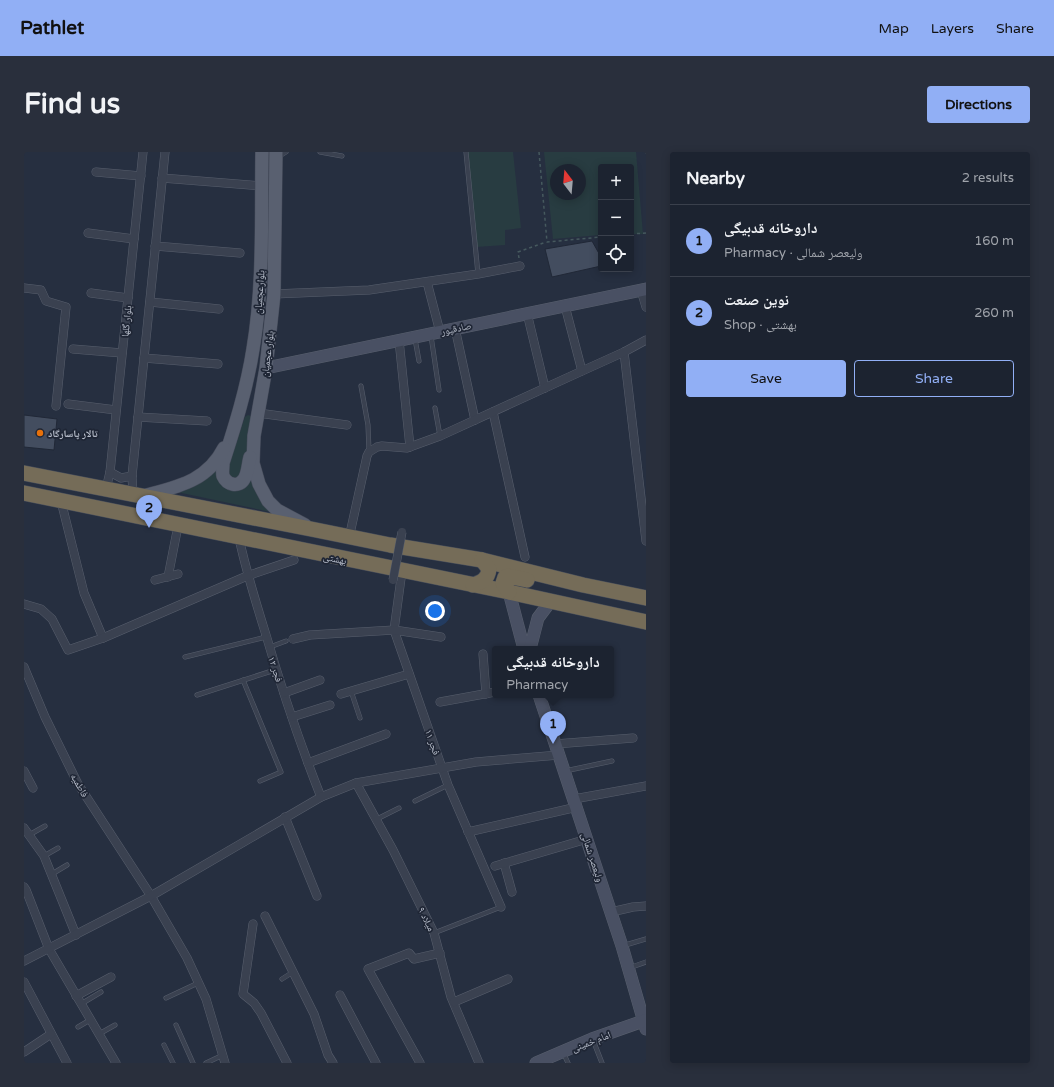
<!DOCTYPE html>
<meta charset="utf-8">
<style>
:root{--surface:#1c2330;--page:#292f3c;--text:#f1f3f6;--muted:#a0a4ab;--line:#3a404c;--accent:#91aff5}
body{margin:0;font-family:"Varela Round","Noto Naskh Arabic",sans-serif;background:var(--page);color:var(--text)}
.controls{position:absolute;right:12px;top:12px;display:grid;overflow:hidden;border-radius:4px;box-shadow:0 2px 10px #0003}
.controls button{width:36px;height:36px;display:grid;place-items:center;padding:0;border:0;border-bottom:1px solid var(--line);background:var(--surface);color:var(--text);font:20px sans-serif}
.compass{position:absolute;left:526px;top:12px;width:36px;height:36px;border-radius:50%;background:var(--surface);box-shadow:0 2px 10px #0003;rotate:344deg}
.you{position:absolute;left:411px;top:459px;width:14px;height:14px;margin:-10px;border:3px solid #fff;border-radius:50%;background:#1a73e8;box-shadow:0 0 0 6px #1a73e833}
.badge{display:grid;place-items:center;width:26px;height:26px;border-radius:50%;background:var(--accent);color:#111;font-size:13px;font-weight:700}
.pin{position:absolute;translate:-50% -33px;filter:drop-shadow(0 1px 2px #0008)}
.pin::after{content:'';position:absolute;top:21px;width:14px;height:12px;background:inherit;clip-path:polygon(0 0,100% 0,50% 100%)}
.popup{position:absolute;left:468px;top:494px;width:122px;height:52px;box-sizing:border-box;display:grid;place-content:center;border-radius:4px;background:var(--surface);filter:drop-shadow(0 1px 3px #0005);font-size:13px;white-space:nowrap;color:var(--muted)}
.popup b{font-size:15px;color:var(--text)}
.popup::after{content:'';position:absolute;left:50%;top:100%;margin-left:-8px;border:8px solid transparent;border-top-color:var(--surface)}
.list{margin:0;padding:0;list-style:none}
h2{display:flex;justify-content:space-between;align-items:center;height:52px;margin:0;padding:0 16px;font-size:17px}
h2 small{font-size:13px;font-weight:400;color:var(--muted)}
.list li{display:grid;grid-template-columns:26px 1fr auto;gap:12px;align-items:center;box-sizing:border-box;height:72px;padding:0 16px;border-top:1px solid var(--line)}
.list b{display:block;font-size:15px;white-space:nowrap}
.list p{margin:0;font-size:13px;white-space:nowrap;color:var(--muted)}
.list em{font-size:13px;font-style:normal;color:var(--muted)}
.actions{display:flex;gap:8px;padding:12px 16px}
.actions a{flex:1;padding:9px 0;border:1px solid var(--accent);border-radius:4px;text-align:center;font-size:14px;color:var(--accent)}
.actions .main{background:var(--accent);color:#111}
.icon{flex:none;width:22px;height:22px;fill:none;stroke:currentColor;stroke-width:2;stroke-linecap:round;stroke-linejoin:round}
.map{position:relative;flex:none;width:622px;height:911px;overflow:hidden;border-radius:4px}
header{display:flex;align-items:center;gap:24px;box-sizing:border-box;height:56px;padding:0 20px;background:var(--accent);color:#111}
header strong{font-size:19px}
nav{display:flex;gap:22px;margin-inline-start:auto;font-size:14px}
.intro{display:flex;align-items:center;justify-content:space-between;box-sizing:border-box;height:96px;padding:0 24px}
h1{margin:0;font-size:28px}
.button{padding:10px 18px;border-radius:4px;background:var(--accent);color:#111;font-size:14px;font-weight:700}
main{display:flex;gap:24px;padding:0 24px}
aside{flex:1;background:var(--surface);border-radius:4px;box-shadow:0 2px 10px #0003}
.map>svg:first-child{display:block}
.green{fill:#283c41;fill-rule:evenodd}
.building{fill:#434d5f;stroke:#212837}
.lines{fill:none;stroke-linecap:round;stroke-linejoin:round}
.lane-casing{stroke:#585f6d;stroke-width:5}
.street-casing{stroke:#585f6d;stroke-width:9}
.secondary-casing{stroke:#585f6d;stroke-width:13}
.primary-casing{stroke:#444a59;stroke-width:14}
.highway-casing{stroke:#454c5a;stroke-width:16}
.path{stroke:#46595e;stroke-width:1.5;stroke-dasharray:3 3;stroke-linecap:butt}
.lane{stroke:#3a4150;stroke-width:4}
.street{stroke:#3a4150;stroke-width:8}
.secondary{stroke:#495063;stroke-width:12}
.primary{stroke:#596070;stroke-width:13}
.highway{stroke:#756c58;stroke-width:15}
.street-bridge-casing{stroke:#585f6d;stroke-width:9;stroke-linecap:butt}
.street-bridge{stroke:#3a4150;stroke-width:8}
.food-dot{fill:#e8710a;stroke:#1f2635;stroke-width:1.5}
.labels{text-anchor:middle;stroke-width:3.5;stroke-linejoin:round;paint-order:stroke}
.street-label{font-size:10px;fill:#b7bdca;stroke:#1f2635}
.poi-label{font-size:10px;font-weight:bold;fill:#b7bdca;stroke:#1f2635;text-anchor:start}
</style>
<header>
<strong>Pathlet</strong>
<nav><a>Map</a><a>Layers</a><a>Share</a></nav>
</header>
<div class="intro"><h1>Find us</h1><a class="button">Directions</a></div>
<main>
<div class="map">
<svg width="622" height="911" viewBox="0 0 622 911">
<rect width="100%" height="100%" fill="#262f40"/>
<g class="green">
<polygon points="442,0 489,0 497,76 481,78 481,93 452,95"/>
<path d="M 520,0 L 612,0 L 619,82 L 607,82 L 607,15 L 577,15 L 577,83 L 529,87 ZM 532,18 L 556,18 L 556,42 L 532,42 Z"/>
<polygon points="224,263 227,264 229,268 219,320 217,324 206,328 202,317 221,265"/>
<polygon points="194,313 195,329 226,324 247,360 153,340"/>
</g>
<g class="building">
<polygon points="568,89 577,105 577,114 528,125 521,97"/>
<polygon points="0,263 33,267 30,298 0,295"/>
</g>
<g class="lines">
<g class="lane-casing">
<g id="lane">
<polyline points="296,0 318,4"/>
<polyline points="442,0 454,122"/>
<polyline points="254,5 262,0"/>
<polyline points="407,184 415,238"/>
<polyline points="391,187 395,209"/>
<polyline points="337,234 344,273 345,299"/>
<polyline points="411,256 416,284"/>
<polyline points="246,495 262,489"/>
<polyline points="161,505 242,485"/>
<polyline points="219,528 257,620 236,629"/>
<polyline points="327,539 336,566"/>
<polyline points="173,543 251,518"/>
<polyline points="541,619 588,609"/>
<polyline points="391,649 424,633"/>
<polyline points="353,667 375,656"/>
<polyline points="5,683 21,674"/>
<polyline points="20,704 34,696"/>
<polyline points="28,722 43,713"/>
<polyline points="410,781 477,755"/>
<polyline points="598,794 622,787"/>
<polyline points="605,816 622,810"/>
<polyline points="258,827 269,820"/>
<polyline points="142,846 174,831"/>
<polyline points="57,852 77,840"/>
<polyline points="152,873 169,911"/>
<polyline points="54,875 66,868"/>
<polyline points="75,882 91,873"/>
<polyline points="569,888 578,911"/>
<polyline points="140,893 149,911"/>
<polyline points="539,900 544,911"/>
<polyline points="182,911 199,903"/>
</g>
</g>
<g class="street-casing">
<g id="street">
<polyline points="72,20 117,24"/>
<polyline points="138,26 237,34"/>
<polyline points="64,81 110,87"/>
<polyline points="131,94 216,101"/>
<polyline points="403,130 416,180"/>
<polyline points="0,136 17,138 22,149 42,155 32,254"/>
<polyline points="617,138 622,155"/>
<polyline points="67,141 104,146"/>
<polyline points="250,142 345,138 454,122 496,114"/>
<polyline points="126,150 195,157"/>
<polyline points="541,154 558,219"/>
<polyline points="503,161 521,236"/>
<polyline points="431,176 451,268"/>
<polyline points="375,188 386,295"/>
<polyline points="49,197 98,201"/>
<polyline points="600,200 622,389"/>
<polyline points="120,206 194,212"/>
<polyline points="44,252 92,258"/>
<polyline points="469,260 501,405"/>
<polyline points="234,261 323,273"/>
<polyline points="114,265 183,269"/>
<polyline points="86,320 97,326 108,324"/>
<polyline points="82,337 86,320 119,0"/>
<polyline points="109,342 108,324 141,0"/>
<polyline points="37,349 60,441 79,486"/>
<path d="M 215,386 C 222,419 232,451 242,483 C 258,538 276,592 297,645"/>
<polyline points="325,386 343,304 345,300 353,295 358,294 383,296 416,284 558,219 600,200 622,188"/>
<polyline points="378,419 370,478 424,633 477,755"/>
<polyline points="144,425 154,374"/>
<polyline points="131,428 154,422"/>
<polyline points="0,452 17,457 28,467 44,498 79,486 223,424 270,408"/>
<polyline points="269,487 286,483 370,478 417,485"/>
<polyline points="459,502 462,542"/>
<polyline points="0,515 21,565 54,632 127,744 163,806 182,847 201,911"/>
<polyline points="260,541 296,528"/>
<polyline points="317,542 385,522"/>
<polyline points="416,550 471,540"/>
<polyline points="268,565 306,553"/>
<polyline points="531,592 609,586"/>
<polyline points="284,611 362,582"/>
<polyline points="0,619 9,636"/>
<polyline points="332,631 369,698 410,781 427,845 455,911"/>
<polyline points="550,647 622,634"/>
<polyline points="261,665 293,744"/>
<polyline points="0,676 20,704 52,783"/>
<polyline points="444,680 553,655"/>
<polyline points="480,711 488,740"/>
<polyline points="471,714 563,687"/>
<polyline points="0,735 2,738 25,797 92,911"/>
<polyline points="587,760 609,755 622,754"/>
<polyline points="241,764 290,862 304,903 309,911"/>
<polyline points="229,772 219,842 230,851 237,861 263,911"/>
<polyline points="0,809 127,744 297,645 332,631 452,610 535,603"/>
<polyline points="0,830 43,911"/>
<polyline points="316,843 352,911"/>
<polyline points="52,844 87,825"/>
<polyline points="430,850 484,827"/>
<polyline points="0,900 27,882"/>
<polyline points="396,911 344,817 385,801 390,807 416,801"/>
</g>
</g>
<g class="secondary-casing">
<g id="secondary">
<polyline points="242,216 622,137"/>
<polyline points="485,440 500,497"/>
<polyline points="506,497 514,466 526,450"/>
<polyline points="515,543 598,794 622,877"/>
<polyline points="512,911 568,887 622,868"/>
</g>
</g>
<g class="primary-casing">
<g id="primary">
<polyline points="252,0 250,142 242,216 230,284 229,311 235,332 244,349 253,358 281,373"/>
<path d="M 226,305 C 224,312 224,322 220,327 C 215,336 203,333 199,324 C 198,320 199,316 199,311 C 211,274 223,236 229,197 C 240,132 237,65 238,0"/>
<path d="M 119,344 C 152,335 183,330 200,296"/>
</g>
</g>
<g class="highway-casing">
<g id="highway">
<polyline points="0,321 287,377 366,393 458,408 559,433 622,446"/>
<polyline points="0,341 485,440 622,470"/>
<path d="M 449,433 C 458,430 464,427 465,417 L 458,408"/>
<polyline points="485,440 479,431 481,425 484,424 503,428"/>
</g>
</g>
<g class="path">
<polyline points="515,0 523,90 577,85"/>
<polyline points="622,0 622,2"/>
<polyline points="607,82 622,81"/>
<polyline points="495,106 494,100 522,90"/>
</g>
<use href="#lane" class="lane"/>
<use href="#street" class="street"/>
<use href="#secondary" class="secondary"/>
<use href="#primary" class="primary"/>
<use href="#highway" class="highway"/>
<g class="street-bridge-casing">
<polyline id="street-bridge" points="369,428 378,380"/>
</g>
<use href="#street-bridge" class="street-bridge"/>
</g>
<circle class="food-dot" cx="16" cy="281" r="4"/>
<g class="labels">
<g class="street-label">
<text transform="translate(235 140) rotate(-86)" y="4">بلوارعجمیان</text>
<text transform="translate(102 169) rotate(-84)" y="4">بلوار گلها</text>
<text transform="translate(432 176) rotate(-12)" y="4">صادقپور</text>
<text transform="translate(243 202) rotate(-83)" y="4">بلوار عجمیان</text>
<text transform="translate(311 406) rotate(12)" y="4">بهشتی</text>
<text transform="translate(252 517) rotate(72)" y="4">فجر ۱۲</text>
<text transform="translate(409 590) rotate(71)" y="4">فجر ۱۱</text>
<text transform="translate(56 633) rotate(60)" y="4">فاطمیه</text>
<text transform="translate(569 705) rotate(72)" y="4">ولیعصر شمالی</text>
<text transform="translate(403 767) rotate(64)" y="4">میلاد ۹</text>
<text transform="translate(567 889) rotate(-21)" y="4">امام خمینی</text>
</g>
<g class="poi-label">
<text x="24" y="285">تالار پاسارگاد</text>
</g>
</g>
</svg>
<div class="controls">
<button>+</button>
<button>−</button>
<button><svg class="icon" aria-label="locate" viewBox="0 0 24 24"><circle cx="12" cy="12" r="6"/><path d="M12 2v4M12 18v4M2 12h4M18 12h4"/></svg></button>
</div>
<svg class="compass" viewBox="-18 -18 36 36"><path d="M0-13l5 13h-10z" fill="#e53935"/><path d="M0 13l5-13h-10z" fill="#a0a4ab"/></svg>
<div class="you"></div>
<div class="pin badge" style="left:529px;top:592px">1</div>
<div class="popup"><b>داروخانه قدبیگی</b>Pharmacy</div>
<div class="pin badge" style="left:125px;top:376px">2</div>
</div>
<aside>
<h2>Nearby<small>2 results</small></h2>
<ul class="list">
<li><span class="badge">1</span><div><b>داروخانه قدبیگی</b><p>Pharmacy · ولیعصر شمالی</p></div><em>160 m</em></li>
<li><span class="badge">2</span><div><b>نوین صنعت</b><p>Shop · بهشتی</p></div><em>260 m</em></li>
</ul>
<div class="actions"><a class="main">Save</a><a>Share</a></div>
</aside>
</main>
